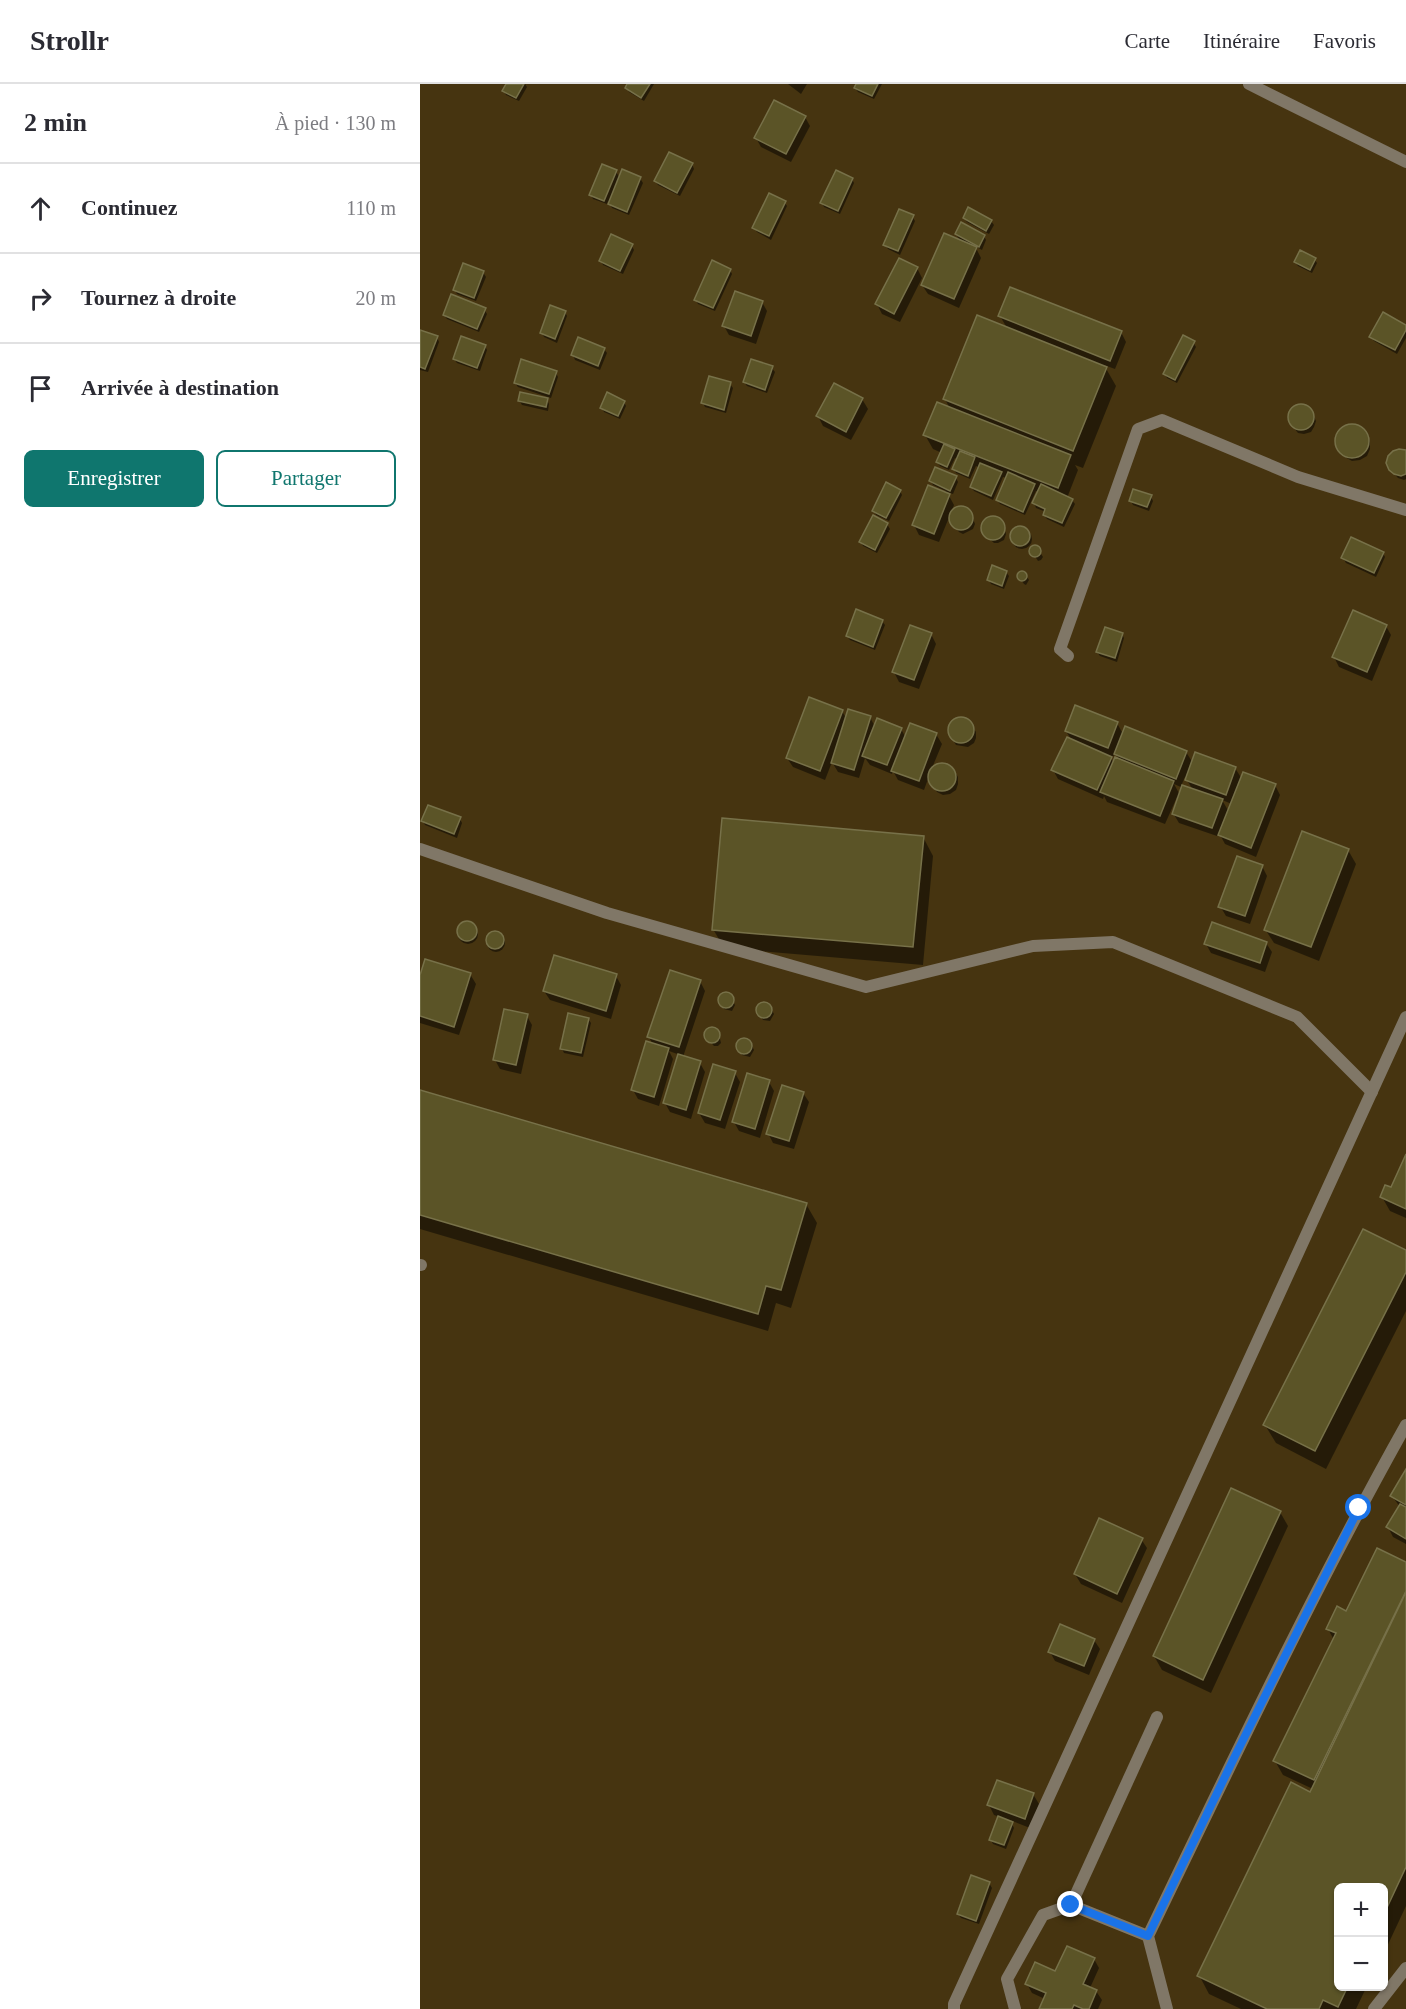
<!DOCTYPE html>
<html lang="fr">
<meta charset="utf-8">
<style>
:root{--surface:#fff;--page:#f2f2f3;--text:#2b2b33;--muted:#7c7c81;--line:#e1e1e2;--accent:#0f766e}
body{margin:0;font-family:Georgia,serif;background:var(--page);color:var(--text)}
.controls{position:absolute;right:18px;bottom:18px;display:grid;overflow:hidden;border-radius:9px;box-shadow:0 2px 4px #0004}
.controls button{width:54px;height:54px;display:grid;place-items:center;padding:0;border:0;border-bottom:2px solid var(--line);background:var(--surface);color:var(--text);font:30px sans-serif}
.stop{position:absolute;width:18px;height:18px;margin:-14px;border:4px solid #1a73e8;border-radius:50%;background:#fff}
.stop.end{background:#1a73e8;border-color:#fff;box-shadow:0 2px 6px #0008}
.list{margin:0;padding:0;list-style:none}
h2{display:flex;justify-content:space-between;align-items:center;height:78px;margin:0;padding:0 24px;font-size:26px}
h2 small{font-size:20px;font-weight:400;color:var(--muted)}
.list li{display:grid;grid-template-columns:39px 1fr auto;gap:18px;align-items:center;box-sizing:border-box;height:90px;padding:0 24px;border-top:2px solid var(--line)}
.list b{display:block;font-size:22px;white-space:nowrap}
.list em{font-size:20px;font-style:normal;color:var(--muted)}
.actions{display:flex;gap:12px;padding:18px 24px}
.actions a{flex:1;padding:14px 0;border:2px solid var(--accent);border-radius:9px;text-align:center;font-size:21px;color:var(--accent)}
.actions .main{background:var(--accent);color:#fff}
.icon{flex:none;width:33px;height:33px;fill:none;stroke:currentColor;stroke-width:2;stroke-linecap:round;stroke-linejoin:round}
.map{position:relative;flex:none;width:986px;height:1925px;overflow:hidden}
header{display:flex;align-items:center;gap:36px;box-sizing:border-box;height:84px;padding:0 30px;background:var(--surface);border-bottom:2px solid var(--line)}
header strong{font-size:28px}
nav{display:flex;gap:33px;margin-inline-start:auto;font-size:21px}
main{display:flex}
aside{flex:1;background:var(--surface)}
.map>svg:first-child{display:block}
.shadow{fill:#0007;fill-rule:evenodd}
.building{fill:#5b5427;stroke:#777149;stroke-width:1.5}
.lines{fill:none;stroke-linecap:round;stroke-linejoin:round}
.lane{stroke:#807767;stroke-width:12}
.street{stroke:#807767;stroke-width:12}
.route{stroke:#1a73e8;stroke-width:8}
</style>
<header>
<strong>Strollr</strong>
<nav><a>Carte</a><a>Itinéraire</a><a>Favoris</a></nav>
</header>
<main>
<aside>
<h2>2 min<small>À pied · 130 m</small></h2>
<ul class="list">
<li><svg class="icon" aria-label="ahead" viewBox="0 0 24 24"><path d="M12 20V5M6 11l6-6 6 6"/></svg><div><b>Continuez</b></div><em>110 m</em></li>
<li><svg class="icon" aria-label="right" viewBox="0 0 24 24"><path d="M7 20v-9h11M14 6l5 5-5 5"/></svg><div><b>Tournez à droite</b></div><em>20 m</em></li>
<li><svg class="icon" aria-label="arrive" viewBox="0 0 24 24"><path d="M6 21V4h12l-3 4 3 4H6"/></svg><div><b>Arrivée à destination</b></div></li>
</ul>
<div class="actions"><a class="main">Enregistrer</a><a>Partager</a></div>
</aside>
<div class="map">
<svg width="986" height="1925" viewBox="0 0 986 1925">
<rect width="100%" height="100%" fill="#463410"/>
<g class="shadow">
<polygon points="87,0 105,0 107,3 99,17 86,11 84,7"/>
<polygon points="209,0 234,0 224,17 209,8 207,4"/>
<polygon points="368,0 387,0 381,10"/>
<polygon points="437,0 462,0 454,15 438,8 435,4"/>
<polygon points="385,33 390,42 371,78 341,63 336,54"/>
<polygon points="272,80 274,85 260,112 238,101 235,97"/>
<polygon points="196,88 200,94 220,94 223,99 209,131 192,124 188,117 187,120 173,115 171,111"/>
<polygon points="432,95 434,99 420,130 404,123 402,119"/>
<polygon points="364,118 367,122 351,156 337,148 334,144"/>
<polygon points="492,132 495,137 480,171 468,165 465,161"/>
<polygon points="544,134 571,137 574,141 569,150 547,138"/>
<polygon points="536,150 564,152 566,156 562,166 555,162 561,174 539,224 508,210 502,201 541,158"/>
<polygon points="212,162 214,166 203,190 183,181 181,177"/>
<polygon points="894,175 897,179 892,189 878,182 875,178"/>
<polygon points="497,184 502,194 480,238 462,230 457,220"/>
<polygon points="310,186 312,190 295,227 278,220 275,215"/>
<polygon points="63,188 66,193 56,217 37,210 35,206"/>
<polygon points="342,218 347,227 336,260 309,251 304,242"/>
<polygon points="64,225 67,230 59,248 27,235 24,231"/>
<polygon points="145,228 147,232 137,259 124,253 122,249"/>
<polygon points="580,232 701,248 706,258 695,285 684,281 696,302 663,384 655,381 658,386 647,414 652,416 655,420 644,443 627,435 624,431 626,428 616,424 614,419 619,408 616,407 605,431 580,420 577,416 587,394 583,393 573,416 554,407 551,403 560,384 556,382 550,395 536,389 534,385 538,375 535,374 529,386 520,382 517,378 522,369 513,365 505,351 530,325 525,315 587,244"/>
<polygon points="986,243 986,254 977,270 954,257 951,253"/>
<polygon points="0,247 17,253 19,258 8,288 0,286"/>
<polygon points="773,258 776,263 757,299 747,294 745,290"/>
<polygon points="65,262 67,266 60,287 37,279 34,275"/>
<polygon points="184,265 187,269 180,286 155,276 153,271"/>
<polygon points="352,284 355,288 347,309 327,302 324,298"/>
<polygon points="136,289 138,293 131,314 98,303 95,299"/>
<polygon points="310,300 313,304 306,329 285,323 283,319"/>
<polygon points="442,315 448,325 431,356 403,342 398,332"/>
<polygon points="99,316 127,316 129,320 128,327 102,321"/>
<polygon points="204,318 206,322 200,335 184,328 182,324"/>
<polygon points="880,320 886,322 891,326 896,337 894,343 891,348 884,350 878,349 874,344 868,334 870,327"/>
<polygon points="935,341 942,345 947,352 950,357 950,365 947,372 940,376 932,377 925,373 921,366 917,354 921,346 927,342"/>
<polygon points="986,368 986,395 984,396 978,394 970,385"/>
<polygon points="536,394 538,398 533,410 527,408 534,421 531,429 542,423 551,429 555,440 553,445 543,450 539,448 532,439 530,431 519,458 499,451 494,441 526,407 513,401 511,397"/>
<polygon points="480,407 482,411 469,437 456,431 454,427"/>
<polygon points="731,413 733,417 729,427 713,421 711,417"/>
<polygon points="570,434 577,435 584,444 586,450 584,456 578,459 574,459 563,449 562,443 565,437"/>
<polygon points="467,440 470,445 457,469 443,462 441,458"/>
<circle cx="602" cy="455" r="10"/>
<polygon points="616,462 623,473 621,476 618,477 611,466"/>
<polygon points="963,469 965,473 956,493 926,479 923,474"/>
<polygon points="586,488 589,492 584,505 571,500 569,496"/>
<polygon points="601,488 604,489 609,496 606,501 604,500 599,493"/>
<polygon points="462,537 465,541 455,566 430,556 427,552"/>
<polygon points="966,542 971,551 952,597 919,583 914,573"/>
<polygon points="511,550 516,560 499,605 479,598 474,588"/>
<polygon points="702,550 704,554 697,578 680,572 677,568"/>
<polygon points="422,627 426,634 450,633 455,643 481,645 486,654 516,650 522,660 512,684 517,680 524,680 531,682 538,693 538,700 536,706 530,710 523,711 517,708 508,695 504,706 478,696 473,687 472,690 450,681 445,674 439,694 418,688 412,678 405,696 373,683 367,674"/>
<polygon points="537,635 543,635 549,637 556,648 556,654 554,659 548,663 536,661 530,651 529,644 532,639"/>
<path d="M 697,639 L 703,650 L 766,668 L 773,679 L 815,684 L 822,695 L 855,701 L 860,711 L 836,773 L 805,760 L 799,749 L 797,752 L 759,739 L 753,729 L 759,714 L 757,713 L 745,740 L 687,718 L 684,712 L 683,715 L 638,695 L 633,686 L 652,657 L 646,647 ZM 695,668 L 700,677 L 694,679 L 689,671 L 693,673 ZM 765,693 L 773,706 L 761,702 ZM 754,700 L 763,704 L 760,711 ZM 802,716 L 812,720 L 809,728 Z"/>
<polygon points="40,735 42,739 37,754 5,741 3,737"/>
<polygon points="503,753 513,772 503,881 304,864 293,845"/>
<polygon points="928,766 936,780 899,877 854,859 845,845"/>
<polygon points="842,782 847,792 830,840 806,832 800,822"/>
<circle cx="48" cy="850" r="10"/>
<circle cx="76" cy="859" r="9"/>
<polygon points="846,859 852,868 845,888 791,869 786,860"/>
<polygon points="50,890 56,900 39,951 0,939 0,896"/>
<polygon points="196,892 201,901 191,935 130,916 124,907"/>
<polygon points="280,897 285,907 263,973 280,979 285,988 271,1035 250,1028 245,1019 260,971 249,967 253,975 239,1022 218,1015 213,1006 233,961 229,953"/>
<polygon points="307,910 310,912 315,921 312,927 304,925 299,917 300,913"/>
<polygon points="346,920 349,921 354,930 350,937 343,936 340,931 339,923"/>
<polygon points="107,932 112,941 101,990 80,985 75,976"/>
<polygon points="168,935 171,939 163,973 144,969 142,965"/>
<polygon points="293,944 299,951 301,959 298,962 294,962 285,952 290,945"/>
<polygon points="321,956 329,957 332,962 334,966 330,973 322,971 320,967 319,958"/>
<polygon points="315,989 320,998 305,1045 285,1039 279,1029"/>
<polygon points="349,998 354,1007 340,1054 319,1047 314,1038"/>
<polygon points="0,1007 386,1120 397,1139 371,1224 356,1219 348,1247 0,1145"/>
<polygon points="383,1009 389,1018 374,1065 353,1059 348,1049"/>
<polygon points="986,1074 986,1134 970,1127 962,1113 972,1105"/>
<polygon points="986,1168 986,1227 906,1385 856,1359 845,1341"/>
<polygon points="986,1388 986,1460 973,1453 968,1443 980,1423 972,1412"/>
<polygon points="860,1428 868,1442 791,1609 742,1586 734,1572"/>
<polygon points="721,1455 727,1464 702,1519 661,1500 655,1490"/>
<polygon points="986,1480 986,1822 964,1869 964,1804 918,1804 918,1902 947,1902 936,1925 821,1925 789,1910 779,1891 893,1705 863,1691 855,1677 914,1556 908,1545"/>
<polygon points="674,1556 680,1565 669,1591 635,1577 630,1568"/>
<polygon points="613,1710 619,1720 610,1744 590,1736 594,1744 586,1765 573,1760 571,1756 580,1733 574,1731 569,1721"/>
<polygon points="569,1799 572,1804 559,1840 541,1834 538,1830"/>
<polygon points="674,1875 679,1884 670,1904 676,1907 682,1916 678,1925 620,1925 625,1915 612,1909 607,1900"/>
</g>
<g class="building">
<polygon points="86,0 104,0 96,14 82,7"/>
<polygon points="207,0 230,0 221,14 205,4"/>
<polygon points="436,0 458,0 452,12 434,4"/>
<polygon points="354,16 386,32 366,70 334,54"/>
<polygon points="249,68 273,79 257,109 234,97"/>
<polygon points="182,80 197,86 184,117 169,111"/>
<polygon points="202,85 221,93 207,128 188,120"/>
<polygon points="416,86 433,94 418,127 400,119"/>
<polygon points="349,109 366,117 349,152 332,144"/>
<polygon points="548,123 572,136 566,147 543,134"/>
<polygon points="479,125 494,131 478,167 463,161"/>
<polygon points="541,138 565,151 559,163 535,150"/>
<polygon points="524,149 557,163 534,215 501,201"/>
<polygon points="191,150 213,160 200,187 179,177"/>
<polygon points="880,166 896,174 890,186 874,178"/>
<polygon points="479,174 498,183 474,230 455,220"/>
<polygon points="292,176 311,185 293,224 274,216"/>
<polygon points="43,179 64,187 54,214 33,206"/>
<polygon points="590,203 702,247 690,277 578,232"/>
<polygon points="315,207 343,217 331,252 302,242"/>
<polygon points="31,210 66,224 57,245 23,231"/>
<polygon points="130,221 146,227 135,255 120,249"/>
<polygon points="963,228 986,241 986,246 975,266 949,253"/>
<polygon points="557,231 687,283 653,367 523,315"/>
<polygon points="0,246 18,252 5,285 0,283"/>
<polygon points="763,251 775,257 755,296 743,290"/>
<polygon points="41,252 66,261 57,284 33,275"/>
<polygon points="158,253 185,264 178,282 151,271"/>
<polygon points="101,275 137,287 129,310 94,299"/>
<polygon points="331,275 353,282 345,306 323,298"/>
<polygon points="289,292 311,298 304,326 281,319"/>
<polygon points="414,299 443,314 426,348 396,332"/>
<polygon points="100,308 128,314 126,323 98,317"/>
<polygon points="187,308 205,317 198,332 180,324"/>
<polygon points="517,318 651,371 638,404 503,351"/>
<circle cx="881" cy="333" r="13"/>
<circle cx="932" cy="357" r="17"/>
<polygon points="524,360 535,365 527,383 516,378"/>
<polygon points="979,365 986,366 986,390 981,392 974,390 969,386 966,379 968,372 973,367"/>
<polygon points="540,367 555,373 548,392 532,385"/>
<polygon points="560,379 582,388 571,412 550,403"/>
<polygon points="515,383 537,392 530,407 509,397"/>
<polygon points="588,388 615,400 603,428 576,416"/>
<polygon points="466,398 481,406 466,434 452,427"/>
<polygon points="621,400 653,415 642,439 623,431 625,425 612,419"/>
<polygon points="508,401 530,410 514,450 492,441"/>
<polygon points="713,405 732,411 727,423 709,417"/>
<circle cx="541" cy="434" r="12"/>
<polygon points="453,431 468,439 455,466 439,458"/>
<circle cx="573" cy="444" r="12"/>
<circle cx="600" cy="452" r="10"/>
<polygon points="931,453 964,468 954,489 921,474"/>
<circle cx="615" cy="467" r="6"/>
<polygon points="572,481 587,487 582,502 567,496"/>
<circle cx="602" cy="492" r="5"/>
<polygon points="436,525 463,536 453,563 426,552"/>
<polygon points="933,526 967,541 947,588 912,573"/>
<polygon points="490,541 512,549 494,596 472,588"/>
<polygon points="685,543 703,549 695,574 676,568"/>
<polygon points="389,613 423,626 400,687 366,674"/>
<polygon points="655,621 698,638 688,664 645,647"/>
<polygon points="428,625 451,632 434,686 411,679"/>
<circle cx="541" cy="646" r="13"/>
<polygon points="457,634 482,644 467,681 442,672"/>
<polygon points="490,639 517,649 499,697 471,687"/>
<polygon points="705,642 767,667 756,695 694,670"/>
<polygon points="647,653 692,673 677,706 631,686"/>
<polygon points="775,668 816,683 806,711 765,696"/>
<polygon points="695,673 754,697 740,732 680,708"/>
<circle cx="522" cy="693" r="14"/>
<polygon points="823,688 856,700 831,764 798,751"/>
<polygon points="762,701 803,715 792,744 752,730"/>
<polygon points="8,721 41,733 34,750 1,737"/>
<polygon points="302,734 504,752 493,863 292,846"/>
<polygon points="882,747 929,765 891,863 844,846"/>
<polygon points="817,772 843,781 825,832 798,823"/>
<circle cx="47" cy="847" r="10"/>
<polygon points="792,838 847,858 840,879 784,860"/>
<circle cx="75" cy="856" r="9"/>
<polygon points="134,871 197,890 186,927 123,907"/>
<polygon points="5,875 51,889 34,943 0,932 0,891"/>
<polygon points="250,886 281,896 259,963 227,953"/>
<circle cx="306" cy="916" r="8"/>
<circle cx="344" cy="926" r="8"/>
<polygon points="84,925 108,930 96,981 73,976"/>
<polygon points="148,929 169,934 161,969 140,965"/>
<circle cx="292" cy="951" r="8"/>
<circle cx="324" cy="962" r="8"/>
<polygon points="226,957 249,964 234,1013 211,1006"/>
<polygon points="258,970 281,977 266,1026 243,1019"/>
<polygon points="293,980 316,987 300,1036 278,1029"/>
<polygon points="327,989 350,996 335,1045 312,1038"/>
<polygon points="362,1001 384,1008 369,1057 346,1050"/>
<polygon points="0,1006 387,1119 361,1206 346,1202 338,1230 0,1131"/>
<polygon points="986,1070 986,1125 960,1113 965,1101 971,1103"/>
<polygon points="943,1145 986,1166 986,1188 895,1367 843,1341"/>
<polygon points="986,1385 986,1421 970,1412"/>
<polygon points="811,1404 861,1427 783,1596 733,1572"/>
<polygon points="980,1420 986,1423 986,1455 966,1443"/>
<polygon points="679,1434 723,1454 697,1510 654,1490"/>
<polygon points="957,1464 986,1478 986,1507 894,1696 853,1677 916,1549 906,1545 917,1522 926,1527"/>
<polygon points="986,1508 986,1783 964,1830 964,1804 918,1804 918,1902 928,1902 918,1923 903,1916 899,1925 847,1925 777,1892 871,1698 890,1708"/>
<polygon points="640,1540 675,1555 664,1582 628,1568"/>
<polygon points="577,1696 614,1709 605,1735 567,1721"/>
<polygon points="578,1732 593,1738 584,1761 569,1756"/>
<polygon points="551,1791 570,1798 556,1837 537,1830"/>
<polygon points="647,1862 675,1874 663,1900 677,1906 669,1925 663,1925 654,1921 652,1925 619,1925 626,1909 605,1900 615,1878 635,1887"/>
</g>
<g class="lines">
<g class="lane">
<polyline points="829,0 986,78"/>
<polyline points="0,765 187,829 446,903 613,862 693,858 877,933 952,1008"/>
<polyline points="0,1181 1,1181"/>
<polyline points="651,1821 737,1633"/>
<polyline points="595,1925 587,1895 623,1831 651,1821 728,1852"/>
<path d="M 747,1925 L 728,1852 C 811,1680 893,1507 986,1341"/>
<polyline points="954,1925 986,1884"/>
</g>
<g class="street">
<polyline points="648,572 640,565 718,345 742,336 878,393 986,426"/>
<polyline points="534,1925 534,1920 986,933"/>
</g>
</g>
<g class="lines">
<polyline class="route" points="651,1821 728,1852 814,1674 939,1424"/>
</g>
</svg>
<div class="controls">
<button>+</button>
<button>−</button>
</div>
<div class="stop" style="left:939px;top:1424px"></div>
<div class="stop end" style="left:651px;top:1821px"></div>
</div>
</main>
